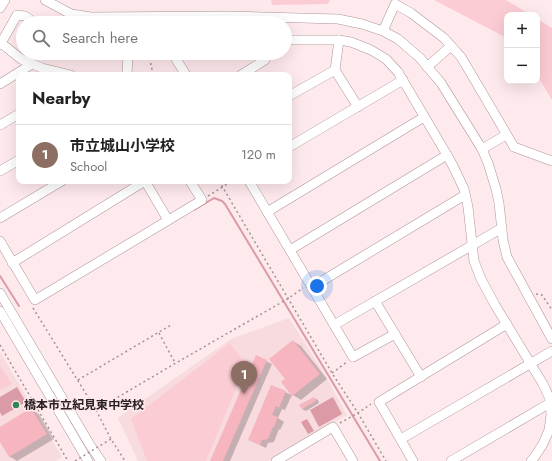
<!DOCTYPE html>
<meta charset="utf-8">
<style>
:root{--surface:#fff;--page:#f2f2f2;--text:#222;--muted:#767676;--line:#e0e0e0;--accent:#2563eb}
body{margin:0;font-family:Jost,"Noto Sans JP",sans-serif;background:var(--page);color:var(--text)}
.controls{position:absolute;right:12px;top:12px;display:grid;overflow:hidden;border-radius:8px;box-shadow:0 4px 16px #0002}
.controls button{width:36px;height:36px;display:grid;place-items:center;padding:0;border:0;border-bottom:1px solid var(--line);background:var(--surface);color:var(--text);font:20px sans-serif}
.you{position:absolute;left:317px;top:286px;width:14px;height:14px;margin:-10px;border:3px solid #fff;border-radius:50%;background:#1a73e8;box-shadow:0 0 0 6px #1a73e833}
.badge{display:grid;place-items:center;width:26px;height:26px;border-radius:50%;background:var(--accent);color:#fff;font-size:13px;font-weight:700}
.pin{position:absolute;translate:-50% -33px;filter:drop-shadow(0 1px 2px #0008)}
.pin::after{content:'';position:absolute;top:21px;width:14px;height:12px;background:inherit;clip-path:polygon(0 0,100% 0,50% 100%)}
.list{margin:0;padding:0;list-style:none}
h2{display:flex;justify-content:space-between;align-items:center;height:52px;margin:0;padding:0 16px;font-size:17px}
h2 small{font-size:13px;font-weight:400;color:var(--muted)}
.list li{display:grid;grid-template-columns:26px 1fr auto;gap:12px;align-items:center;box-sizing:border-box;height:60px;padding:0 16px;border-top:1px solid var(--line)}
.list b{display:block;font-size:15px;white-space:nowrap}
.list p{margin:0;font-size:13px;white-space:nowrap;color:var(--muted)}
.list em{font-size:13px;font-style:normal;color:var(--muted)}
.icon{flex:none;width:22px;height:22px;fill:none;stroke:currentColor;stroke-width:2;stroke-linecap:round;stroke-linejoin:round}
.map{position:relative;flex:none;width:552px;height:461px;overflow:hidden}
.search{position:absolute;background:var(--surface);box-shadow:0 4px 16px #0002;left:16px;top:16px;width:276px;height:44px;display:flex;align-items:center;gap:10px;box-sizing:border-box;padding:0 14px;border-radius:22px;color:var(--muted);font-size:15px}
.panel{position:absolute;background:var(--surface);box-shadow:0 4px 16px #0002;left:16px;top:72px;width:276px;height:112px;border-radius:8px}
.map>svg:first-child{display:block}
.built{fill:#f7dbdf}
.green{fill:#fcccd4}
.water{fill:#db9ba6}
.shadow{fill:#0003}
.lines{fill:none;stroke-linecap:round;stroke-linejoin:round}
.stream{stroke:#db9ba6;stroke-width:2}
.building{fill:#f6b5bf}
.minor-casing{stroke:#ae969a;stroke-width:10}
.path{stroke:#a19294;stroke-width:1.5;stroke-dasharray:2 3;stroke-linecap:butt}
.minor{stroke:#fff;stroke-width:9}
.path-bridge{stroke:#a19294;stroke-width:1.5;stroke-dasharray:2 3;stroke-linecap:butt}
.poi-dot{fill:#338455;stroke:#fee9ec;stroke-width:1.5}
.labels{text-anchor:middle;stroke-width:3;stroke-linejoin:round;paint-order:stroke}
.poi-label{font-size:12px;font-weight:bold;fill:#292021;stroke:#fee9ec;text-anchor:start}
</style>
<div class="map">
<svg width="552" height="461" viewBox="0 0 552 461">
<rect width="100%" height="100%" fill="#fee9ec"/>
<g class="built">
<polygon points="289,318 324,373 347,415 269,461 138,461 118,418 231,339"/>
<polygon points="0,352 62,457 55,461 0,461"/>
</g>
<g class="green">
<polygon points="271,0 330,0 328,4 272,5"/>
<polygon points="434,0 506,0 531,15 507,15 507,38"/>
<polygon points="537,19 552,28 552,100 537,75"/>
<polygon points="230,343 242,360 248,360 206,461 147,461 131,419"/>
<polygon points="0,366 12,384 0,390"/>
</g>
<g class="water">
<polygon points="17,387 26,402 2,416 0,412 0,397"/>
<polygon points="333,397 342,414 319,427 310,410"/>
<polygon points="307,419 314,431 308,434 301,422"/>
</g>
<g class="shadow">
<polygon points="293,341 301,346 327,379 301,400 293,395 286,379"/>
<polygon points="256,357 272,364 230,461 211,461"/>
<polygon points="271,386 292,395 285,410 282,409 278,418 284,422 280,430 279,429 274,442 268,443 266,448 249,440"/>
<polygon points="314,398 318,400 319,403 306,411 302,409"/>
<polygon points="31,409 39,414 54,439 17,461 9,456 0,440 0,428"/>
</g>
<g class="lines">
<g class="stream">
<polyline points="194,210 214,198 222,201 225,204 380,461"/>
<polyline points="0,276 19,306"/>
</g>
</g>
<g class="building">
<polygon points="293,340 320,374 292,396 281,382 285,379 269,359"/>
<polygon points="256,355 267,360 223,461 210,461"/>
<polygon points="271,385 286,391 279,408 276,406 272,415 278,417 274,427 273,427 268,439 262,440 260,445 248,440"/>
<polygon points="314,397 316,401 302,409 299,405"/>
<polygon points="31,408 47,434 9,457 0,442 0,427"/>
</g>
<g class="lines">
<g class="minor-casing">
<g id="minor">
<polyline points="45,0 71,14 91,17 229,16 338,19 362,24 383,31 398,39 420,58 441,83 482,149 488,163 496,189 499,203 503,240 507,257 552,339"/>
<polyline points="0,8 5,0"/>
<polyline points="383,31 395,4 411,13 444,38 461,57 470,72 514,147 552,161"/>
<polyline points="285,40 339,40 351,42 371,50 386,59 398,72 447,155 453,166 464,189 468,207 474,261 481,279 495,305 543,384 550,399 551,415 549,430 543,444 533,459 531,461"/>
<polyline points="339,40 335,70 358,107"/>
<polyline points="1,43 21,59 42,68 71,75"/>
<polyline points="0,45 17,15 25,16 35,23"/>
<polyline points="174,53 174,56 186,75"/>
<polyline points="427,67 451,46"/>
<polyline points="127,75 128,53"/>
<polyline points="241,75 265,60 266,53"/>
<polyline points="0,84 32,64"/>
<polyline points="289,96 335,70"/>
<polyline points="0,125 19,114"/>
<polyline points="289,147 403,80"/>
<polyline points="482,149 506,135"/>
<polyline points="0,171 19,160"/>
<polyline points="145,181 168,220"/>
<polyline points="249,181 353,357 395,334"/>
<polyline points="267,212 424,117"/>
<polyline points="0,218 62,181"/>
<polyline points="0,241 35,300 202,200 190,181"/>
<polyline points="290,250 447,155"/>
<polyline points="12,263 145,181"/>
<polyline points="312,287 465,195"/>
<polyline points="0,293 90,445 101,461"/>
<polyline points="375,301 421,377"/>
<polyline points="0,311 88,461"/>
<polyline points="334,325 502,228"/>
<polyline points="401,439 552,351"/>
<polyline points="276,461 333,427 353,461"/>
<polyline points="413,461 379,402 507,324"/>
<polyline points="451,461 550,403"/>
</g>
</g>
<g class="path">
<polyline points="150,53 151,67 155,75"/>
<polyline points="219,181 332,373 358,413 386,461"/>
<polyline points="208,196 232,181"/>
<polyline points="536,294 542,295 552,310"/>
<polyline points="33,308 96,410 111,439 125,461"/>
<polyline points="159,333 175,363"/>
<polyline points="0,345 68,461"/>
<polyline points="332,373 347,362"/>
<polyline points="78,380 171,325"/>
<polyline points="96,410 176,363 289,298 303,288"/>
<polyline points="340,423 358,413 371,404"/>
</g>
<use href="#minor" class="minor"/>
<polyline class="path-bridge" points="75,461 111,439"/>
</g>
<circle class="poi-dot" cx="16" cy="405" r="4"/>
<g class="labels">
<g class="poi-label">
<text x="24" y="409">橋本市立紀見東中学校</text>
</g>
</g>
</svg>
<div class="controls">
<button>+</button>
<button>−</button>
</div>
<div class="you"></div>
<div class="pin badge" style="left:244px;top:394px;background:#8d6e63">1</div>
<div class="search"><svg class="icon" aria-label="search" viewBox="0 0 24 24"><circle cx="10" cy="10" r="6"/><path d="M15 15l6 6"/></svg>Search here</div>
<section class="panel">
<h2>Nearby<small></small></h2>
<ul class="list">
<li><span class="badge" style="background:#8d6e63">1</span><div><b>市立城山小学校</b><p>School</p></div><em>120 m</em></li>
</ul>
</section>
</div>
